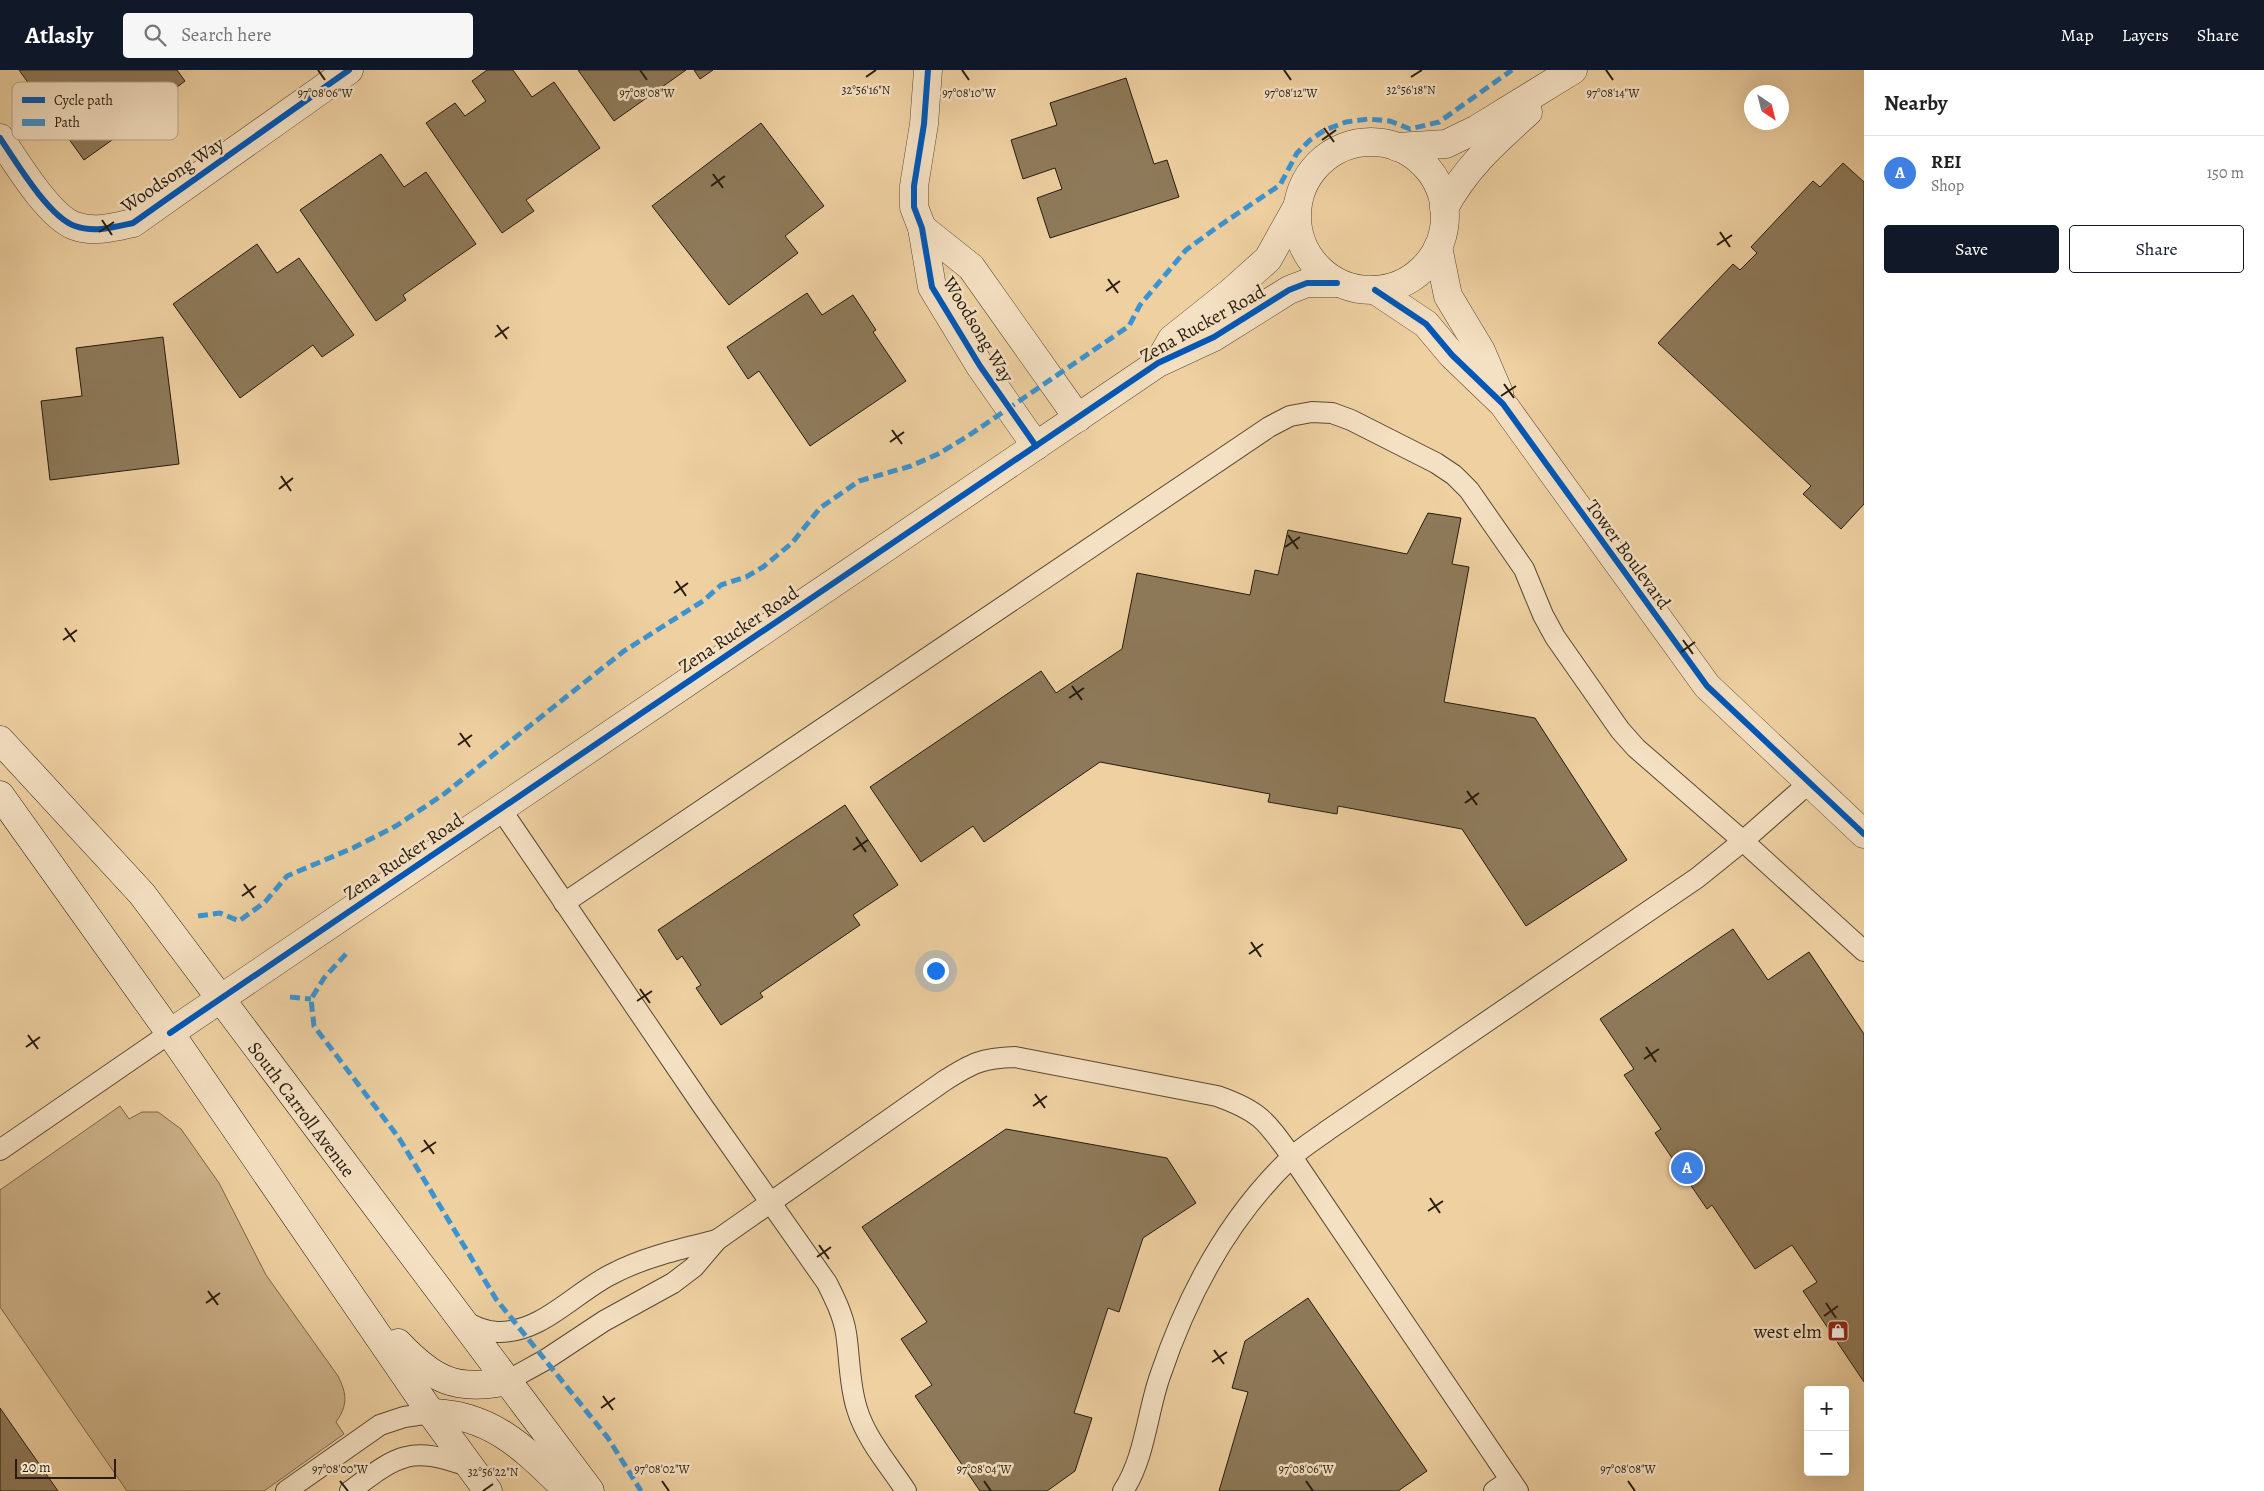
<!DOCTYPE html>
<meta charset="utf-8">
<style>
:root{--surface:#fff;--page:#f6f6f6;--text:#222;--muted:#767676;--line:#e0e0e0;--accent:#111827}
body{margin:0;font-family:Alegreya,serif;background:var(--page);color:var(--text)}
.controls{position:absolute;right:15px;bottom:15px;display:grid;overflow:hidden;border-radius:5px;box-shadow:0 5px 20px #0002}
.controls button{width:45px;height:45px;display:grid;place-items:center;padding:0;border:0;border-bottom:1px solid var(--line);background:var(--surface);color:var(--text);font:25px sans-serif}
.compass{position:absolute;left:1744px;top:15px;width:45px;height:45px;border-radius:50%;background:var(--surface);box-shadow:0 5px 20px #0002;rotate:145deg}
.scale{position:absolute;left:15px;bottom:12px;width:101px;box-sizing:border-box;padding-left:5px;border:2px solid #271c0e;border-top:0;font-size:14px;line-height:18px;white-space:nowrap;color:#271c0e;-webkit-text-stroke:4px #f4e0c2;paint-order:stroke}
.you{position:absolute;left:935px;top:900px;width:18px;height:18px;margin:-12px;border:4px solid #fff;border-radius:50%;background:#1a73e8;box-shadow:0 0 0 8px #1a73e833}
.badge{display:grid;place-items:center;width:32px;height:32px;border-radius:50%;background:var(--accent);color:#fff;font-size:16px;font-weight:700}
.pin{position:absolute;translate:-50% -50%;border:2px solid #fff;box-shadow:0 1px 5px #0006}
.list{margin:0;padding:0;list-style:none}
h2{display:flex;justify-content:space-between;align-items:center;height:65px;margin:0;padding:0 20px;font-size:21px}
h2 small{font-size:16px;font-weight:400;color:var(--muted)}
.list li{display:grid;grid-template-columns:32px 1fr auto;gap:15px;align-items:center;box-sizing:border-box;height:75px;padding:0 20px;border-top:1px solid var(--line)}
.list b{display:block;font-size:19px;white-space:nowrap}
.list p{margin:0;font-size:16px;white-space:nowrap;color:var(--muted)}
.list em{font-size:16px;font-style:normal;color:var(--muted)}
.actions{display:flex;gap:10px;padding:15px 20px}
.actions a{flex:1;padding:11px 0;border:1px solid var(--accent);border-radius:5px;text-align:center;font-size:18px;color:var(--accent)}
.actions .main{background:var(--accent);color:#fff}
.icon{flex:none;width:28px;height:28px;fill:none;stroke:currentColor;stroke-width:2;stroke-linecap:round;stroke-linejoin:round}
.map{position:relative;flex:none;width:1864px;height:1421px;overflow:hidden}
header{display:flex;align-items:center;gap:30px;box-sizing:border-box;height:70px;padding:0 25px;background:var(--accent);color:#fff}
header strong{font-size:24px}
nav{display:flex;gap:28px;margin-inline-start:auto;font-size:18px}
.search{width:350px;height:45px;background:var(--page);display:flex;align-items:center;gap:12px;box-sizing:border-box;padding:0 18px;border-radius:5px;color:var(--muted);font-size:19px}
main{display:flex}
aside{flex:1;background:var(--surface)}
.map>svg:first-child{display:block}
.green{fill:#ccb188;stroke:#7a664b}
.building{fill:#8e7a5a;stroke:#271c0e}
.lines{fill:none;stroke-linecap:round;stroke-linejoin:round}
.service-casing{stroke:#594933;stroke-width:22}
.minor-casing{stroke:#594933;stroke-width:29}
.secondary-casing{stroke:#271c0e;stroke-width:29}
.service{stroke:#f4e0c2;stroke-width:20}
.minor{stroke:#f4e0c2;stroke-width:28}
.secondary{stroke:#f4e0c2;stroke-width:28}
.quiet{stroke:#3b94d2;stroke-width:5;stroke-dasharray:10 5;stroke-linecap:butt}
.cycleway-casing{stroke:#f4e0c2;stroke-width:9}
.cycleway{stroke:#0057b8;stroke-width:6}
.ticks{fill:none;stroke:#271c0e;stroke-width:2}
.labels{text-anchor:middle;stroke-width:5;stroke-linejoin:round;paint-order:stroke}
.street-label{font-size:19px;fill:#271c0e;stroke:#f4e0c2}
.poi-label{font-size:19px;fill:#271c0e;stroke:#f4e0c2;text-anchor:end}
.key{fill:#f4e0c2;stroke:#b6a58c;stroke-width:1}
.key-label{font-size:14px;fill:#271c0e}
.ticks-label{font-size:12px;text-anchor:middle;fill:#271c0e;stroke:#f4e0c2;stroke-width:5;stroke-linejoin:round;paint-order:stroke}
</style>
<header>
<strong>Atlasly</strong>
<div class="search"><svg class="icon" aria-label="search" viewBox="0 0 24 24"><circle cx="10" cy="10" r="6"/><path d="M15 15l6 6"/></svg>Search here</div>
<nav><a>Map</a><a>Layers</a><a>Share</a></nav>
</header>
<main>
<div class="map">
<svg width="1864" height="1421" viewBox="0 0 1864 1421">
<rect width="100%" height="100%" fill="#eed0a1"/>
<filter id="stains"><feTurbulence type="fractalNoise" baseFrequency=".004" numOctaves="4"/><feColorMatrix values="0 0 0 0 .2 0 0 0 0 .09 0 0 0 0 .02 0 0 0 .5 -.17"/></filter>
<radialGradient id="worn" r=".72"><stop offset=".6" stop-color="#630" stop-opacity="0"/><stop offset="1" stop-color="#630" stop-opacity=".3"/></radialGradient>
<path class="green" d="M 120,1036 L 129,1049 L 142,1042 L 158,1042 L 181,1059 L 219,1113 L 266,1205 L 338,1306 C 347,1324 348,1335 336,1352 L 344,1364 L 264,1421 L 127,1421 L 0,1237 L 0,1120 Z"/>
<g class="building">
<polygon points="19,0 177,0 185,11 168,24 162,16 138,33 147,45 84,90"/>
<polygon points="487,0 513,0 532,27 554,12 600,78 526,130 534,141 502,163 426,53 455,33 465,46 486,31 472,11"/>
<polygon points="578,0 686,0 614,51"/>
<polygon points="694,0 713,0 700,9"/>
<polygon points="1126,8 1154,94 1167,90 1179,127 1050,168 1037,128 1062,119 1055,98 1023,109 1011,70 1057,55 1050,33"/>
<polygon points="761,53 824,136 785,166 798,183 729,235 652,136"/>
<polygon points="381,84 404,117 426,102 476,174 403,225 406,230 376,251 300,140"/>
<polygon points="1843,93 1864,112 1864,434 1841,459 1803,424 1811,416 1658,273 1733,194 1740,200 1757,183 1751,177 1813,111 1820,117"/>
<polygon points="257,174 277,203 299,188 354,265 322,287 313,275 240,328 173,234"/>
<polygon points="807,223 822,245 853,225 876,260 873,262 906,311 810,376 759,301 748,309 727,277"/>
<polygon points="163,267 179,394 50,410 41,331 82,326 76,278"/>
<polygon points="1428,443 1461,448 1452,494 1469,497 1444,632 1535,648 1627,790 1526,856 1462,759 1338,736 1337,744 1268,732 1270,724 1100,692 984,772 973,756 921,792 870,717 1041,601 1056,623 1122,579 1137,503 1250,525 1255,500 1278,505 1288,460 1407,484"/>
<polygon points="845,735 898,815 853,845 860,855 760,923 763,927 721,955 696,918 701,915 682,886 677,890 658,860"/>
<polygon points="1733,859 1768,910 1809,882 1864,964 1864,1312 1803,1221 1817,1212 1792,1175 1755,1199 1712,1135 1707,1139 1655,1063 1661,1059 1624,1005 1634,999 1600,949"/>
<polygon points="1006,1059 1167,1088 1196,1133 1143,1168 1119,1242 1108,1238 1074,1343 1092,1348 1075,1401 1047,1421 980,1421 915,1326 932,1315 901,1269 927,1252 862,1157"/>
<polygon points="1308,1228 1427,1401 1398,1421 1219,1421 1248,1322 1232,1318 1245,1271"/>
<polygon points="0,1338 58,1421 0,1421"/>
</g>
<g class="lines">
<g class="service-casing">
<g id="service">
<path d="M 500,738 L 702,1035 L 827,1213 C 835,1229 843,1245 846,1263 C 850,1289 849,1314 857,1339 C 866,1369 889,1395 906,1421"/>
<polyline points="564,833 1269,357 1290,346 1312,342 1332,343 1351,350 1436,393 1454,405 1469,420 1524,499 1543,545 1555,567 1620,660 1636,678 1743,771 1864,881"/>
<polyline points="0,1080 170,963"/>
<path d="M 462,1250 C 474,1256 485,1262 498,1262 C 542,1263 575,1222 612,1204 C 644,1187 681,1179 717,1170"/>
<path d="M 507,1311 L 545,1290 L 604,1251 L 673,1213 L 694,1197 L 717,1170 L 944,1011 C 972,993 982,988 1015,987 L 1217,1026 C 1260,1041 1266,1051 1292,1087 L 1518,1421"/>
<polyline points="286,1421 380,1355 404,1347 431,1343"/>
<path d="M 350,1421 C 367,1409 386,1392 406,1387 C 427,1381 451,1391 471,1397"/>
<path d="M 1123,1421 C 1145,1388 1147,1343 1160,1306 C 1187,1226 1229,1147 1291,1088 C 1302,1077 1316,1069 1328,1060 L 1697,808 L 1743,771 L 1809,713"/>
<polyline points="1494,1421 1510,1410"/>
</g>
</g>
<g class="minor-casing">
<g id="minor">
<polyline points="928,0 924,54 914,116 914,137 922,158 932,217 980,296 1036,376"/>
<path d="M 0,68 C 16,92 49,147 75,156 C 94,163 115,157 133,153 L 349,0"/>
<circle cx="1371" cy="146" r="74"/>
<polyline points="1397,77 1446,74 1477,59 1573,0"/>
<path d="M 1444,138 C 1467,96 1494,73 1528,42"/>
<polyline points="922,158 971,197 1078,348"/>
<polyline points="1438,177 1448,226 1481,281 1499,323"/>
<polyline points="1375,220 1426,254 1452,285 1503,334 1707,616 1864,764"/>
<polyline points="1160,290 1172,269 1231,222 1268,189 1297,137"/>
<polyline points="170,963 1158,293 1214,267 1289,220 1307,213 1337,213"/>
</g>
</g>
<g class="secondary-casing">
<g id="secondary">
<polyline points="0,670 142,824 590,1421"/>
<polyline points="0,725 170,963 431,1343 488,1421"/>
<path d="M 398,1273 C 433,1310 456,1322 507,1311"/>
<path d="M 431,1343 C 493,1344 527,1381 568,1421"/>
</g>
</g>
<use href="#service" class="service"/>
<use href="#minor" class="minor"/>
<use href="#secondary" class="secondary"/>
<g class="quiet">
<polyline points="198,846 220,843 239,851 265,832 287,806 353,778 396,756 444,724 624,581 703,531 721,515 746,507 763,497 792,473 820,438 859,411 911,396 938,384 968,366 1129,256 1140,235 1186,180 1216,158 1280,115 1297,83 1310,70 1325,60 1346,52 1368,49 1390,51 1410,59 1439,52 1512,0"/>
<polyline points="346,884 324,908 311,929 314,956 399,1068 496,1229 608,1368 641,1421"/>
<polyline points="290,927 311,929"/>
</g>
<g class="cycleway-casing">
<g id="cycleway">
<polyline points="928,0 924,54 914,116 914,137 922,158 932,217 980,296 1036,376"/>
<path d="M 0,68 C 16,92 49,147 75,156 C 94,163 115,157 133,153 L 349,0"/>
<polyline points="1375,220 1426,254 1452,285 1503,334 1707,616 1864,764"/>
<polyline points="170,963 1158,293 1214,267 1289,220 1307,213 1337,213"/>
</g>
</g>
<use href="#cycleway" class="cycleway"/>
</g>
<path class="ticks" d="M 318,0 L 325,10M 640,0 L 647,10M 962,0 L 969,10M 1284,0 L 1291,10M 1606,0 L 1613,10M 866,7 L 876,0M 1411,7 L 1422,0M 1324,58 L 1334,72M 1322,70 L 1336,60M 713,104 L 723,118M 711,116 L 725,106M 102,150 L 112,165M 99,162 L 114,152M 1720,162 L 1730,177M 1717,175 L 1732,165M 1108,209 L 1118,223M 1106,221 L 1120,211M 497,255 L 507,269M 495,267 L 509,257M 1504,314 L 1514,328M 1501,326 L 1516,316M 892,360 L 902,374M 890,372 L 904,362M 281,406 L 291,421M 279,419 L 293,408M 1288,465 L 1298,479M 1285,477 L 1300,467M 676,511 L 686,526M 674,523 L 688,513M 65,558 L 75,572M 63,570 L 77,560M 1683,570 L 1693,584M 1681,582 L 1695,572M 1072,616 L 1082,630M 1069,628 L 1084,618M 460,663 L 470,677M 458,675 L 472,665M 1467,721 L 1477,735M 1465,733 L 1479,723M 856,767 L 866,782M 853,780 L 868,770M 244,814 L 254,828M 242,826 L 256,816M 1251,872 L 1261,887M 1249,884 L 1263,874M 640,919 L 650,933M 637,931 L 652,921M 28,965 L 38,979M 26,977 L 40,967M 1646,977 L 1656,992M 1644,989 L 1659,979M 1035,1024 L 1045,1038M 1033,1036 L 1047,1026M 424,1070 L 434,1084M 421,1082 L 436,1072M 1430,1128 L 1440,1143M 1428,1141 L 1443,1131M 819,1175 L 829,1189M 817,1187 L 831,1177M 208,1221 L 218,1235M 206,1233 L 220,1223M 1826,1233 L 1836,1248M 1824,1246 L 1838,1236M 1214,1280 L 1224,1294M 1212,1292 L 1227,1282M 603,1326 L 613,1340M 601,1338 L 615,1328M 340,1411 L 348,1421M 662,1411 L 669,1421M 984,1411 L 991,1421M 1306,1411 L 1313,1421M 1628,1411 L 1635,1421M 483,1421 L 493,1414"/>
<defs>
<g id="shop-square" transform="scale(1.125)"><rect x="-9" y="-9" width="18" height="18" rx="4" fill="#8f2418" stroke="#f4e0c2"/><path d="M-5-2.5h2.3a2.7 3.5 0 0 1 5.4 0H5L5.5 6h-11ZM-1.5-2.5h3a1.5 2.3 0 0 0-3 0Z" fill="#fff"/></g>
</defs>
<g fill-rule="evenodd">
<use href="#shop-square" x="1838" y="1261"/>
</g>
<g class="labels">
<g class="street-label">
<text transform="translate(172 104) rotate(-34)" y="7">Woodsong Way</text>
<text transform="translate(1202 253) rotate(-29)" y="7">Zena Rucker Road</text>
<text transform="translate(979 259) rotate(59)" y="7">Woodsong Way</text>
<text transform="translate(1629 484) rotate(54)" y="7">Tower Boulevard</text>
<text transform="translate(738 559) rotate(-34)" y="7">Zena Rucker Road</text>
<text transform="translate(403 786) rotate(-34)" y="7">Zena Rucker Road</text>
<text transform="translate(302 1039) rotate(53)" y="7">South Carroll Avenue</text>
</g>
<g class="poi-label">
<text x="1822" y="1268">west elm</text>
</g>
</g>
<rect x="12" y="12" width="166" height="58" rx="8" class="key"/>
<rect x="22" y="27" width="23" height="6" fill="#0057b8"/>
<rect x="22" y="49" width="23" height="7" fill="#3b94d2"/>
<g class="key-label">
<text x="54" y="35">Cycle path</text>
<text x="54" y="57">Path</text>
</g>
<g class="ticks-label">
<text x="1411" y="24">32°56'18"N</text>
<text x="866" y="24">32°56'16"N</text>
<text x="325" y="27">97°08'06"W</text>
<text x="647" y="27">97°08'08"W</text>
<text x="969" y="27">97°08'10"W</text>
<text x="1291" y="27">97°08'12"W</text>
<text x="1613" y="27">97°08'14"W</text>
<text x="340" y="1403">97°08'00"W</text>
<text x="662" y="1403">97°08'02"W</text>
<text x="984" y="1403">97°08'04"W</text>
<text x="1306" y="1403">97°08'06"W</text>
<text x="1628" y="1403">97°08'08"W</text>
<text x="493" y="1406">32°56'22"N</text>
</g>
<rect width="100%" height="100%" filter="url(#stains)"/>
<rect width="100%" height="100%" fill="url(#worn)"/>
</svg>
<div class="controls">
<button>+</button>
<button>−</button>
</div>
<svg class="compass" viewBox="-18 -18 36 36"><path d="M0-13l5 13h-10z" fill="#e53935"/><path d="M0 13l5-13h-10z" fill="#767676"/></svg>
<div class="scale">20 m</div>
<div class="you"></div>
<div class="pin badge" style="left:1687px;top:1098px;background:#3f7fe0">A</div>
</div>
<aside>
<h2>Nearby<small></small></h2>
<ul class="list">
<li><span class="badge" style="background:#3f7fe0">A</span><div><b>REI</b><p>Shop</p></div><em>150 m</em></li>
</ul>
<div class="actions"><a class="main">Save</a><a>Share</a></div>
</aside>
</main>
